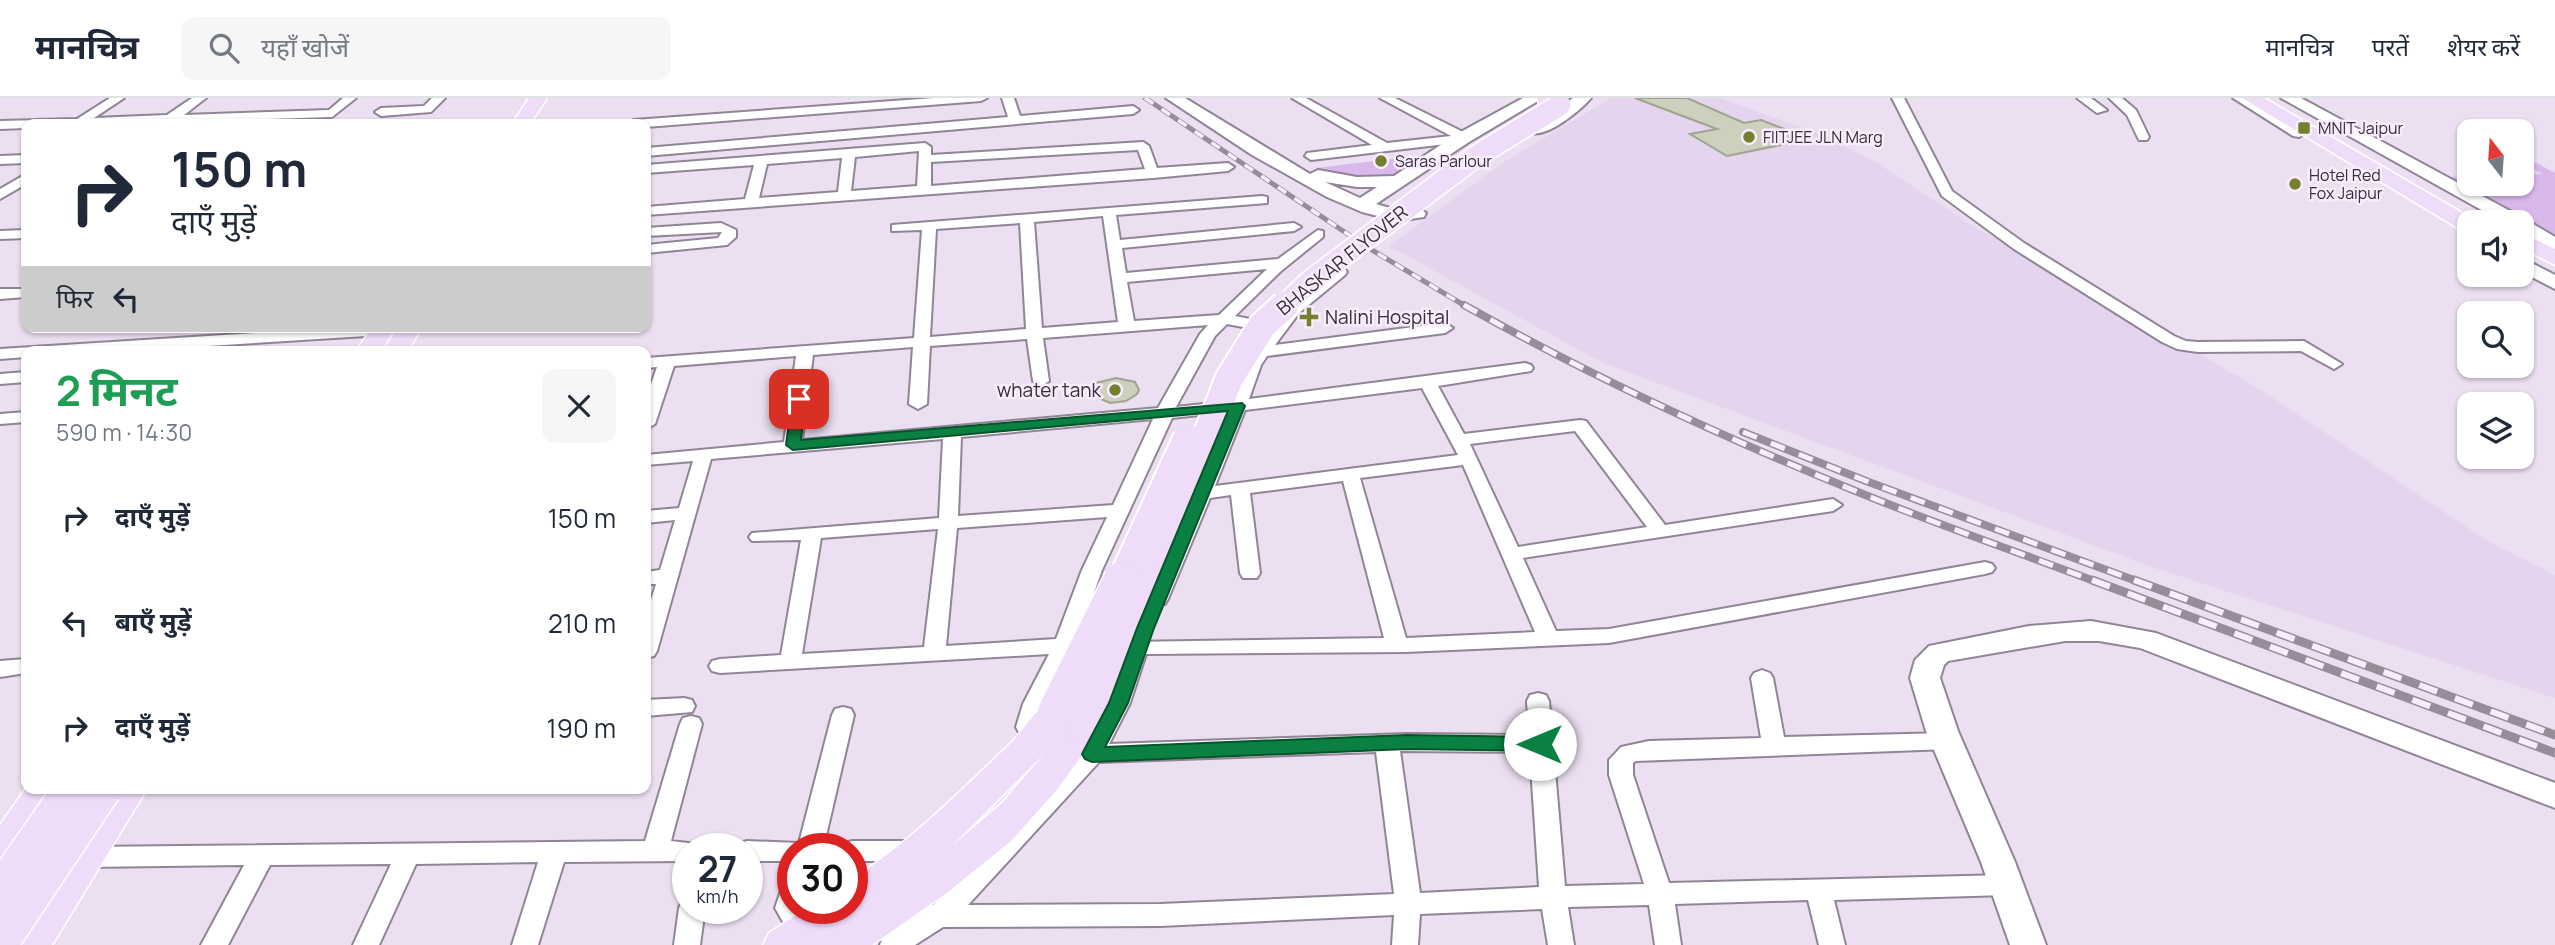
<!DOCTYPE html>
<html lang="hi">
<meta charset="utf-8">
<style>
:root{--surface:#fff;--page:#f6f6f7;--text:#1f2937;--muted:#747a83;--line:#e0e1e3}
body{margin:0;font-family:Manrope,"Noto Sans Devanagari",sans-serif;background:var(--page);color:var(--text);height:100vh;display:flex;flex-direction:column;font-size:26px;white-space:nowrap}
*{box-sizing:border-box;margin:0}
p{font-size:23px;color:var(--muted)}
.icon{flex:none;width:38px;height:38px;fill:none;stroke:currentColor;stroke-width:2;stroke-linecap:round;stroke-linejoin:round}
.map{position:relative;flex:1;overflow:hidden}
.details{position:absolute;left:21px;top:248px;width:630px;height:448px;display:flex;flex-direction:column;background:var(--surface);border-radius:14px;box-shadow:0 2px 5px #0004}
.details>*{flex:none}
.banner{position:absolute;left:21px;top:21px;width:630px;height:214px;border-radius:14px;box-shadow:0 2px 5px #0004;background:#fff;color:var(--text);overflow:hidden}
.needle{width:46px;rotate:343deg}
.controls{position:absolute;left:2457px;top:21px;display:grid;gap:14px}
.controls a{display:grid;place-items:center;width:77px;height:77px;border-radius:14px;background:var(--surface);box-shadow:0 2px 5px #0004;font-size:35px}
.speed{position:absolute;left:672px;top:735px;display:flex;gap:14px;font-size:35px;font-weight:700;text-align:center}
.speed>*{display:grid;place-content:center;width:91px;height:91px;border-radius:50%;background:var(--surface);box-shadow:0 2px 5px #0004;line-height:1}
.speed small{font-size:18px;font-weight:400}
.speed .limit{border:10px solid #d22;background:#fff;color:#111}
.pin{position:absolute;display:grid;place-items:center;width:60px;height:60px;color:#fff;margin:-30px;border-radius:14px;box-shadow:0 4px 10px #0006}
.me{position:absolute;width:77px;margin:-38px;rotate:270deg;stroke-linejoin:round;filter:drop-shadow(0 0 5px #0008)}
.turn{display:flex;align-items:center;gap:24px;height:147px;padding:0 35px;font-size:32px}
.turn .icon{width:91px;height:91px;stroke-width:2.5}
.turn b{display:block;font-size:49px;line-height:60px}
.then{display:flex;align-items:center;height:66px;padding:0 35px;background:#0003;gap:14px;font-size:26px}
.round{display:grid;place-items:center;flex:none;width:74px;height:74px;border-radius:14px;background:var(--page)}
.overview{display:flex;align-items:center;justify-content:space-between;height:119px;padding:0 35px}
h1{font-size:42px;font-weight:700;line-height:52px;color:#1e9e55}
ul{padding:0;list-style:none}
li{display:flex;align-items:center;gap:21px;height:105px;padding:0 35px}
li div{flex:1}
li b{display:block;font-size:26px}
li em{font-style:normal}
header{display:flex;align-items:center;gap:42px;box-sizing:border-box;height:98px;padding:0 35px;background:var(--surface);border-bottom:2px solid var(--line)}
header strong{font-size:33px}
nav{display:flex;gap:38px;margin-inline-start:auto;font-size:24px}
.search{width:490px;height:63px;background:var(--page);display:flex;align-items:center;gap:18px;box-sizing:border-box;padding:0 24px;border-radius:14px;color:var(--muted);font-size:26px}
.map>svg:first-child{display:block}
</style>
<header>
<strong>मानचित्र</strong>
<div class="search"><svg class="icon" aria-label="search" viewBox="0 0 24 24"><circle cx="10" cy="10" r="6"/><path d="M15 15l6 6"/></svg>यहाँ खोजें</div>
<nav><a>मानचित्र</a><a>परतें</a><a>शेयर करें</a></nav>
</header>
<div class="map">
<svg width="2555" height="847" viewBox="0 0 2555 847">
<rect width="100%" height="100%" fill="#ebdff1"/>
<path fill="#e4d4ed" d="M1611,0H1720L1827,39L1877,65L1970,126L2099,196L2267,296L2489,444L2555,477V600L2155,470L1603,265L1389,148L1504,64Z"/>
<path fill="#dab8ec" d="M1426,57C1417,63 1408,71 1398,75C1372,85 1339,81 1315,70Z
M2522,65H2537L2555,75V139L2448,79L2469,78V86H2522V77L2542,76Z"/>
<path fill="#ccd0bd" stroke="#9fa391" stroke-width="2" d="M1635,0H1687L1744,25L1761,22L1810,41L1727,58L1690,36L1717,31Z
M1116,280L1135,284L1139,292L1137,296L1126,303L1110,305L1092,297V289L1096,285Z"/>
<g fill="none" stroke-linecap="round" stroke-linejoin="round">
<g stroke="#908596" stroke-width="4">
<path id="street" d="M110,0H124L94,20L167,17L192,0H206L184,17L329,12L343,0H356L332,19L120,26H26V30L0,31V23L77,21Z
M432,0H445L431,14L381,18L375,14L381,10L424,8Z
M934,0H987L981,3L646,29V26H628L634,22Z
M1002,0H1014L1020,18L1133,8L1139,12L1133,16L646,58V50L1008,19Z
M1292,0H1306L1387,45L1451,38L1380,0H1395L1467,36L1469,40L1463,44L1311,62L1305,58L1307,55L1372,47Z
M1892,0H1904L1952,93L2024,145L2174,238L2186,243L2198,244L2304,243L2342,266L2334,271L2301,253L2198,254L2177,251L2162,244L2014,151L1942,98Z
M2077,0H2091L2107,12L2097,15Z
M2109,0H2122L2136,12L2149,39L2147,42H2139L2127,17Z
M1143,44L1149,48L1157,70L1228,65L1234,69L1228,73L1153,80L646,117V109L745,101L754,67L646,75V67L925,45L931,49V57ZM1138,52L1145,71L931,88V64ZM919,53L917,88L851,93L855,59ZM842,60L838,94L759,100L767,66Z
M26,57V65L0,66V58Z
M26,76V86L0,101V91Z
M1262,98L1267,99V105L1116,117L1120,142L1294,125L1301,129L1294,133L1122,150L1126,175L1278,161L1318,132L1323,133V139L1281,173L1235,218L1275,226L1289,209L1335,171H1345L1347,174L1345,177L1299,215L1275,247L1445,225L1453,230L1445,235L1267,258L1261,267L1249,301L1525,265L1531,267L1533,270L1531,273L1438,288L1464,336L1580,322L1586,323L1665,427L1833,401L1842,407L1833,413L1523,460L1556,533L1609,531L1985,464L1992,466L1995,470L1992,474L1985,476L1609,545L1406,554L1146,556L1130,605L1109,646L1407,636L1529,637L1527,603L1530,597L1538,595L1546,597L1549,603L1565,788L1644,786L1609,677V662L1621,649L1649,643L1761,640L1751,580L1754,575L1762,572L1770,575L1773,580L1784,639L1947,635L1955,637L1959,643L1955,649L1947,651L1636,663L1633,665V677L1669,785L2007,777L2016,780L2020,787L2016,794L2007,797L1834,802L1845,847H1819L1808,802L1675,806L1681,847H1655L1649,807L1568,809L1574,847H1548L1542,811L1420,816L1418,847H1392L1394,817L1160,828L943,829L915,847H880L883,839L900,829L879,826L875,818L879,810L888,807H933L968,776L1074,660L1072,656L1076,650L1085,647L1108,605L1130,544L1384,540L1343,383L1250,395L1260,475L1257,480H1243L1240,475L1231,397L1210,400L1168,501L1165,506H1151L1148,501L1227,314L1172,320L1102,472L1075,548L1045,606L1038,629L1047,643L1043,649L1035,651L1027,649L1016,629L1023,606L1049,556L720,575L712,573L709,568L712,563L720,561L781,557L801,442L752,443L749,439L752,435L939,420L943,341L711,361L657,553L654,558L646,560V518L656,486H646V474L660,472L675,422L646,425V413L679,410L693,363L646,367V357L784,344L796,258L674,268L655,326L646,331V301L657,269L646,270V260L914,240L922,132L892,133V127ZM1103,118L1118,224L1042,230L1034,124ZM1020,125L1026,231L930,239L936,131ZM1267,171L1219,217L1134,223L1127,184ZM1227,226L1269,234L1245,266L1231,303L1176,309L1215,238ZM1208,227L1200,236L1158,310L802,342L813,257L913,249L909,306L918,311L927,306L930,248L1027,241L1033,283L1041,288L1049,283L1043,240ZM1422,290L1458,357L1215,388L1245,312ZM1153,321L1113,407L958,418L961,339ZM1575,333L1647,429L1518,449L1470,346ZM1463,367L1535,534L1406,540L1360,380ZM1107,419L1082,472L1056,541L946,548L957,430ZM938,431L924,549L802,556L821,440ZM1400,653L1530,654L1539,789L1420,795ZM1376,654L1394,796L1160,806L968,807L1099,664Z
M721,125L736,132V139L727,147L646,155V147L718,140L722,134L646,138V130Z
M26,132V140L0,141V133Z
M0,191H26V199L0,201Z
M350,229H388L390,232L382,237L112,254H26V259L0,261V251Z
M26,274V284L0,286V276Z
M26,314V324L0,326V316Z
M26,561V575L0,579V563Z
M684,600L692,602L695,608L692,614L646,618V602Z
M843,609L851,611L854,617L823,751H793V763H747V751H736L738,746L747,743L799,745L832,617L835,611Z
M691,618L699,620L702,626L671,743L697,746L699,751H688V763L564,764L538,847H512L538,764L416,766L379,847H353L391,766L270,767L228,847H201L244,767L86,769L77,766L73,759L77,752L86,749L645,743L680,626L683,620Z
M852,743H918L927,746L931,753L927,760L918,763H852V751H841L843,746Z
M793,781V810H802L816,835L812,843L803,846L794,843L775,810L784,784Z
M688,801V810H705L700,847H674L679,810L683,802Z"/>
</g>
<g stroke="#908596" stroke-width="4">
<path id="secondary" d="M1166,0H1185L1310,76L1318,72L1357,79L1394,78L1457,36L1523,0H1543L1469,44L1376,106L1397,112L1417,109L1426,115L1424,119L1397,123L1362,114L1327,99L1252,57ZM1325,84L1357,89H1377L1360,100Z
M1573,0H1591C1581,12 1548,39 1532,35L1530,31L1532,27Z
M2233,0H2252L2307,34L2299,39L2293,38Z
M2281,0H2301L2523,120L2555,139V153L2522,136V124H2503Z
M2522,160L2555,177V191L2522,174Z
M2091,523L2156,535L2555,685V710L2140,550L2099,543H2065L1948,563L1944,567L1940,580L1958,633L2015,764L2046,847H2010L1981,764L1926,633L1910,580L1915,562L1929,548L2029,528Z"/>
</g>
<g stroke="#fff" stroke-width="3">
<path id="primary" d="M529,0H547L530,26H512Z
M1537,0H1558L1545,7L1539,6Z
M2242,0H2264L2478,124H2469V133L2461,132Z
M2522,135L2555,151V167L2522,150Z
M372,229H396L381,254H356Z
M398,229H422L407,254H382Z
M1056,602L1068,605L1074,614L1053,645C1067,626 1072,610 1099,618L1104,627L1056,693L1010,744L944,797L872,847H763L769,835L807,810H852V781C912,743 960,693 1011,645C1026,630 1036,607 1056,602ZM1045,655L1002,705L952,748Z
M26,690L64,691L14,768L0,772V727Z
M109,691H147L52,847H9Z"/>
</g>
<use href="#street" fill="#fff" fill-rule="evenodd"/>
<use href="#secondary" fill="#fff" fill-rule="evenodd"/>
<use href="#primary" fill="#efdcf9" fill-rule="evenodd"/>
<g stroke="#958d99" stroke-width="5">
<path id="rail-far2" d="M1145,0L1367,149L1467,209"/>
</g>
<g stroke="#958d99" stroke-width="8">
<path id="rail-far1" d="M1464,207C1589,277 1720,338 1853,392C1933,425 2015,453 2097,484
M1743,334L1866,383L2139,484"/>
</g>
<g stroke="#958d99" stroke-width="9">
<path id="rail" d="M2092,482L2555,655
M2134,482L2555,637"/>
</g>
<use href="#rail-far2" stroke="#f8ecfe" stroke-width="3.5" stroke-dasharray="10" stroke-linecap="butt"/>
<use href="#rail-far1" stroke="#f8ecfe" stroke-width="5" stroke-dasharray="15" stroke-linecap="butt"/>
<use href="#rail" stroke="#f8ecfe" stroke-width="6" stroke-dasharray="19" stroke-linecap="butt"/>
<g stroke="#fff" stroke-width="24" stroke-linecap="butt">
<path id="primary-bridge-far2" d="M1283,209L1310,183L1475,59L1560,7"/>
</g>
<g stroke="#fff" stroke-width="31" stroke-linecap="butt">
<path id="primary-bridge-far1" d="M1121,484L1187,340
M1149,484L1229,281L1262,228L1285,207"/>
</g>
<g stroke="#fff" stroke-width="39" stroke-linecap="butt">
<path id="primary-bridge" d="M1056,614L1122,482
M1086,627L1150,482
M0,794L72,691
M0,845L103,691"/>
</g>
<use href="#primary-bridge-far2" stroke="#efdcf9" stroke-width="21"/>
<use href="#primary-bridge-far1" stroke="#efdcf9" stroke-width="27"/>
<use href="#primary-bridge" stroke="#efdcf9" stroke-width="36"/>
</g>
<path fill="#0b8043" stroke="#07532c" stroke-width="2" d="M799,296L806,301L801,342L1242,305L1245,308L1154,530L1128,605L1105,649L1407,637L1540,639L1547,641L1550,646L1547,651L1540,653L1407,651L1092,664L1085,661L1082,656L1109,605L1137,530L1228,313L793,352L786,347L792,301Z"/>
<g fill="#75802d" stroke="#f8ecfe" stroke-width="2.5">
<rect x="2297" y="23" width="14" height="14" rx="3.5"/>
<circle cx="1749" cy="39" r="7"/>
<circle cx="1381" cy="63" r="7"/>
<circle cx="2295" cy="86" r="7"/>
<path d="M1305.5 208.5h7v7h7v7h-7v7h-7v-7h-7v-7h7z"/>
<circle cx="1115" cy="292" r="7"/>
</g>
<g text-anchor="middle" stroke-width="5" stroke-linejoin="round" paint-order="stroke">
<g font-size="16" fill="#342f36" stroke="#f8ecfe" text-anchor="start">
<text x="2318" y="36">MNIT Jaipur</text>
<text x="1763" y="45">FIITJEE JLN Marg</text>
<text x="1395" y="69">Saras Parlour</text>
<text x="2309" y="83">Hotel Red<tspan x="2309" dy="18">Fox Jaipur</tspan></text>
</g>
<g font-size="19" fill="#342f36" stroke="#f8ecfe">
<text transform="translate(1342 162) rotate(-39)" y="7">BHASKAR FLYOVER</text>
</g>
<g font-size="19" fill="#342f36" stroke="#f8ecfe" text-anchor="start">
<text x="1325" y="226">Nalini Hospital</text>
<text x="1101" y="299" text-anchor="end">whater tank</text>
</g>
</g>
</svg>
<div class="controls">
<a><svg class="needle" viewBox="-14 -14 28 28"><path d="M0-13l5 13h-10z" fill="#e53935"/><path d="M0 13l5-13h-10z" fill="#747a83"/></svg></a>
<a><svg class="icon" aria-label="sound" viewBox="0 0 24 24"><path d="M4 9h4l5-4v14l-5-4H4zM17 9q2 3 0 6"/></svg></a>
<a><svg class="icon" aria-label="search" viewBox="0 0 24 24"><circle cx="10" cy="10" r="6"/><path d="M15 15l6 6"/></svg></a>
<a><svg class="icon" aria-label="layers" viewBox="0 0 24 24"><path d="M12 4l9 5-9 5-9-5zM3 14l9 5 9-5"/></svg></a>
</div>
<div class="speed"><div>27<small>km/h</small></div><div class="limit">30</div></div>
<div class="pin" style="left:799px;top:301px;background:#d93025"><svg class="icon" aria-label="arrive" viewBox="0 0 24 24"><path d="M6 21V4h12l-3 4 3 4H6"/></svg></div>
<svg class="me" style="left:1540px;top:646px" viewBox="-20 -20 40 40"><circle r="19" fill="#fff"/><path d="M0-13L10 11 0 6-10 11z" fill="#0b8043"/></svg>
<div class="banner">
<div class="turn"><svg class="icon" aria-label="right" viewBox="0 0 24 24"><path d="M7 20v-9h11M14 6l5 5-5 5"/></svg><div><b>150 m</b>दाएँ मुड़ें</div></div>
<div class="then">फिर<svg class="icon" aria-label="left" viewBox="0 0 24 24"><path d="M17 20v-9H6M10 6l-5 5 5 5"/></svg></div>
</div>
<section class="details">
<div class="overview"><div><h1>2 मिनट</h1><p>590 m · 14:30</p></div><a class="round"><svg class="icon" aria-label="close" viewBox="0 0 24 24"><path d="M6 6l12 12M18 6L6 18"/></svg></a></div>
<ul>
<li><svg class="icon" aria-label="right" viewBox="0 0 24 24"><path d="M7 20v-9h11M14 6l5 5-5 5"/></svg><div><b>दाएँ मुड़ें</b></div><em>150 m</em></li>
<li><svg class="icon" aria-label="left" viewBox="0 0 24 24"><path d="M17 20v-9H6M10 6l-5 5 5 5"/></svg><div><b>बाएँ मुड़ें</b></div><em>210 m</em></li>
<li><svg class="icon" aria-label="right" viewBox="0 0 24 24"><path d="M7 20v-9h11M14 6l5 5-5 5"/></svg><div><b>दाएँ मुड़ें</b></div><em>190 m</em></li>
</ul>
</section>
</div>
